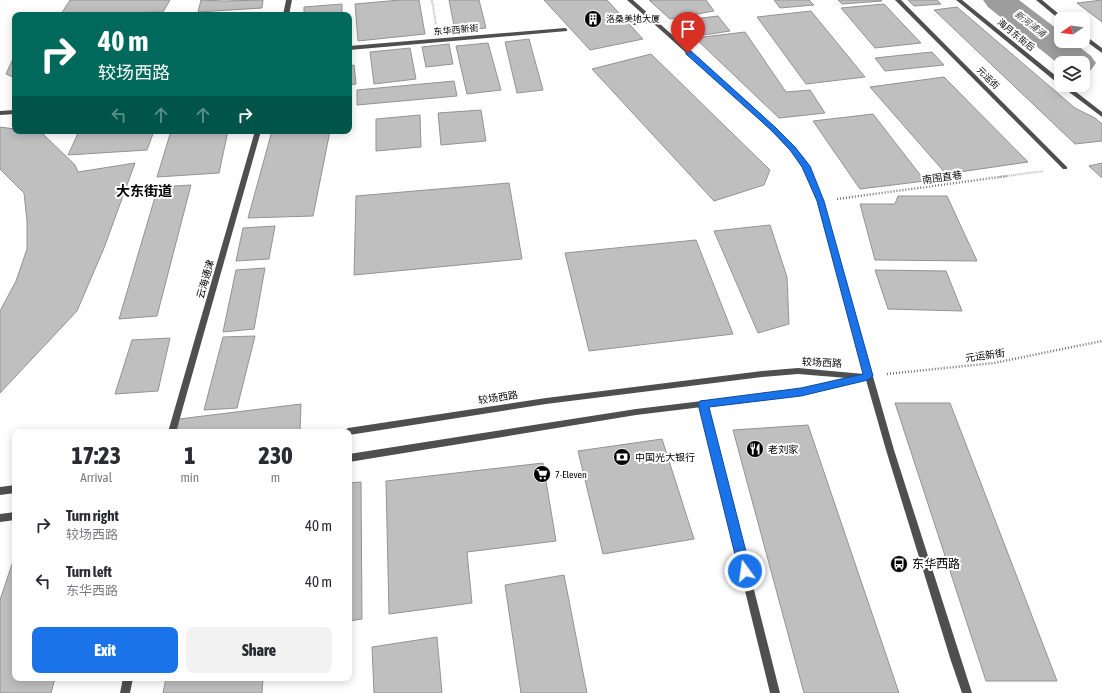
<!DOCTYPE html>
<meta charset="utf-8">
<style>
:root{--surface:#fff;--page:#f2f2f3;--text:#2b2b33;--muted:#7c7c81;--accent:#1a73e8}
body{margin:0;font-family:"Asap Condensed","Noto Sans SC",sans-serif;background:var(--page);color:var(--text);height:100vh;display:flex;flex-direction:column;font-size:15px;white-space:nowrap}
*{box-sizing:border-box;margin:0}
p{font-size:13px;color:var(--muted)}
.icon{flex:none;width:22px;height:22px;fill:none;stroke:currentColor;stroke-width:2;stroke-linecap:round;stroke-linejoin:round}
.map{position:relative;flex:1;overflow:hidden}
.side{position:absolute;left:12px;top:429px;width:340px;height:252px;display:flex;flex-direction:column;background:var(--surface);border-radius:8px;box-shadow:0 2px 10px #0003}
.side>*{flex:none}
.guide{position:absolute;left:12px;top:12px;width:340px;height:122px;border-radius:8px;box-shadow:0 2px 10px #0003;background:#00695c;color:#fff;overflow:hidden}
.needle{width:26px;rotate:257deg}
.tools{position:absolute;left:1054px;top:12px;display:grid;gap:8px}
.tools a{display:grid;place-items:center;width:36px;height:36px;border-radius:8px;background:var(--surface);box-shadow:0 2px 10px #0003;font-size:20px}
.pin{position:absolute;display:grid;place-items:center;width:34px;height:34px;color:#fff;margin:-41px -17px;border-radius:50% 50% 50% 0;rotate:-45deg;box-shadow:0 0 4px #0007}
.pin .icon{rotate:45deg}
.me{position:absolute;width:44px;margin:-22px;rotate:346deg;stroke-linejoin:round;filter:drop-shadow(0 0 3px #0008)}
.turn{display:flex;align-items:center;gap:14px;height:84px;padding:0 20px;font-size:18px}
.turn .icon{width:52px;height:52px;stroke-width:2.5}
.turn b{display:block;font-size:28px;line-height:34px}
.lanes{display:flex;align-items:center;height:38px;padding:0 20px;background:#0003;justify-content:center;gap:20px;direction:ltr}
.lanes .off{opacity:.35}
.eta{display:flex;justify-content:space-evenly;align-items:center;height:68px;text-align:center}
.eta b{font-size:24px;font-weight:800;line-height:28px}
.primary-button{display:flex;gap:8px;margin-top:auto;padding:8px 20px}
.primary-button a{flex:1;height:46px;border-radius:8px;background:var(--accent);color:#fff;font-size:16px;font-weight:800;line-height:46px;text-align:center}
.primary-button a+a{background:var(--page);color:var(--text)}
ul{padding:0;list-style:none}
li{display:flex;align-items:center;gap:12px;height:56px;padding:0 20px}
li div{flex:1}
li b{display:block;font-size:15px}
li em{font-style:normal}
.map>svg:first-child{display:block}
</style>
<div class="map">
<svg width="1102" height="693" viewBox="0 0 1102 693">
<rect width="100%" height="100%" fill="#fff"/>
<g fill="none" stroke-linecap="round" stroke-linejoin="round">
<path fill="#9d9d9d" fill-rule="evenodd" d="M983,0H1019L1061,32V41H1072L1091,56L1096,63L1091,70L1083,72V63H1061V66L988,7Z"/>
</g>
<path fill="#bfbfbf" stroke="#939393" d="M70,0H170L163,12L61,14Z
M201,0L224,1L263,0L262,8L198,12Z
M400,0H419L425,34L358,41L355,4Z
M449,0H479L486,28L455,31Z
M544,0H607L643,39L590,50Z
M649,0H706L714,11L670,19Z
M774,0H809L814,5L780,8Z
M838,0H881L882,1L842,4Z
M908,0H937L941,4L914,6Z
M1102,0V22L1077,3Z
M342,4V15H304V7Z
M884,4L921,43L875,48L841,8Z
M957,7L1075,108L1095,118L1102,124V141L1075,144L934,10Z
M811,11L865,77L806,84L757,17Z
M718,16L730,31L704,35L693,19Z
M745,32L786,92L810,90L825,113L779,118L695,38Z
M529,39L543,90L517,93L505,42Z
M488,43L501,90L467,94L456,46Z
M449,44L453,64L426,67L422,47Z
M410,48L416,79L374,84L370,52Z
M932,52L944,65L885,71L875,58Z
M15,54V78L6,74Z
M651,54L770,170L764,185L714,201L592,69Z
M354,65L356,84L349,85V66Z
M944,77L1028,162L946,174L870,87Z
M454,81L457,96L357,105V90Z
M481,110L486,141L441,145L438,113Z
M873,114L925,181L860,189L813,121Z
M420,115L421,147L376,151V119Z
M0,127L15,129V131L43,134L75,165L78,172L135,163L104,248L77,311L0,393V311L16,281L27,249V221L24,193L0,169Z
M79,131H154L147,150L68,155Z
M171,131H228L219,173L157,177Z
M272,131H330L313,216L248,218Z
M1102,163V178L1089,166Z
M509,183L522,259L354,275L356,196Z
M191,185L157,316L119,319L158,187Z
M898,196H947L977,261L875,260L860,204H895Z
M770,225L787,277L789,324L758,333L714,231Z
M275,226L269,259L236,261L243,228Z
M696,240L733,334L589,351L565,253Z
M265,268L254,329L223,332L236,270Z
M875,270L946,271L962,311L888,309Z
M255,336L237,408L204,410L223,337Z
M170,338L158,391L115,394L132,340Z
M895,403H950L1057,681H986Z
M301,404L300,431L177,432L179,419Z
M808,425L899,693H804L733,430Z
M662,439L694,539L603,554L578,451Z
M543,463L556,541L467,552L472,603L389,614L386,481Z
M361,482L362,619L349,621V483Z
M14,558L15,678H55L51,693H0V600Z
M564,575L587,693H521L505,585Z
M437,637L442,693H374L372,647Z
M166,678H263L262,693H163Z"/>
<g fill="none" stroke-linecap="round" stroke-linejoin="round">
<path stroke="#717171" stroke-width="2" stroke-dasharray="0.5 1.5" stroke-linecap="butt" d="M432,0L436,25
M999,177L1044,171"/>
<path stroke="#717171" stroke-width="2.5" stroke-dasharray="1 2" stroke-linecap="butt" d="M837,199L1007,176
M887,374L994,363L1102,341"/>
<path fill="#4f4f4f" fill-rule="evenodd" d="M286,0H292L289,15H283Z
M895,0H901L1067,167V169H1063Z
M653,19L656,21L655,22L634,25L631,23L634,21Z
M565,28L567,29V31L349,50V46Z
M255,131H261L176,432H168Z
M703,400L706,401L707,403L780,693H770L699,403L700,401Z
M123,678H133L130,693H120Z"/>
<path fill="#4f4f4f" fill-rule="evenodd" d="M956,0H962L1061,80V85H1067L1102,112V117L1061,86Z
M1036,0H1042L1065,19L1060,20Z
M1083,34L1102,48V53L1083,39Z
M15,110V114L0,115V111Z"/>
<path fill="#4f4f4f" fill-rule="evenodd" d="M627,0H633L750,104L795,148L809,167L823,201L894,450L972,693H962L951,661L886,450L866,380L801,395L636,415L349,462V454L636,409L801,389L847,378L798,374L762,377L546,404L349,435V432H344L345,430L348,428L546,398L762,371L798,368L864,374L817,201L803,167L791,150L746,106Z
M15,485V493L0,495V487Z
M15,512V520L0,522V514Z"/>
</g>
<path fill="#1a73e8" stroke="#114b97" d="M686,51H691L775,127L795,147L810,166L824,201L873,376L868,380L801,396L709,407L751,571L749,575L745,576L741,575L739,571L698,404L700,401L801,388L863,374L817,201L802,167L790,150L771,130L686,54Z"/>
<defs>
<g id="building-disc" transform="scale(0.9)"><circle r="9.5" fill="#000" stroke="#fff"/><path d="M-4-6H4V6H1V3H-1V6H-4ZM-2.5-4.3h1.7v1.8h-1.7ZM.8-4.3h1.7v1.8H.8ZM-2.5-1h1.7V.8h-1.7ZM.8-1h1.7V.8H.8Z" fill="#fff"/></g>
<g id="restaurant-disc" transform="scale(0.9)"><circle r="9.5" fill="#000" stroke="#fff"/><path d="M-5-6h1v4h1v-4h1v4h1v-4h1v5L-1.5 .5V6h-2V.5L-5-1ZM5-6V6H3V1.5H1.5Q1.5-4 5-6Z" fill="#fff"/></g>
<g id="bank-disc" transform="scale(0.9)"><circle r="9.5" fill="#000" stroke="#fff"/><path d="M-6-4H6V4H-6ZM0-2.3a2.3 2.3 0 1 0 0 4.6a2.3 2.3 0 1 0 0-4.6Z" fill="#fff"/></g>
<g id="supermarket-disc" transform="scale(0.9)"><circle r="9.5" fill="#000" stroke="#fff"/><path d="M-6-5.5h2.5l.6 2H6L4.5 2H-2.5L-4.4-4H-6ZM-1.5 3.2a1.3 1.3 0 1 0 .1 0ZM3 3.2a1.3 1.3 0 1 0 .1 0Z" fill="#fff"/></g>
<g id="bus-disc" transform="scale(0.9)"><circle r="9.5" fill="#000" stroke="#fff"/><path d="M-5-6H5V4H4V6H2V4H-2V6H-4V4H-5ZM-3.5-4V0h7V-4ZM-3.5 1.2v1.5H-2V1.2ZM2 1.2v1.5H3.5V1.2Z" fill="#fff"/></g>
</defs>
<g fill-rule="evenodd">
<use href="#building-disc" x="593" y="19"/>
<use href="#restaurant-disc" x="755" y="449"/>
<use href="#bank-disc" x="622" y="457"/>
<use href="#supermarket-disc" x="542" y="474"/>
<use href="#bus-disc" x="899" y="564"/>
</g>
<g text-anchor="middle" stroke-width="4" stroke-linejoin="round" paint-order="stroke">
<g font-size="9" fill="#000" stroke="#fff" text-anchor="start">
<text x="606" y="22">洛桑美地大厦</text>
</g>
<g font-size="9" font-style="italic" fill="#3e3e3e" stroke="#fff">
<text transform="translate(1030 24) rotate(38)" y="3">新河浦涌</text>
</g>
<g font-size="9" fill="#000" stroke="#fff">
<text transform="translate(456 30) rotate(-5)" y="3">东华西新街</text>
<text transform="translate(1016 35) rotate(39)" y="3">海月东街后</text>
<text transform="translate(988 78) rotate(45)" y="3">元运街</text>
</g>
<g font-size="10" fill="#000" stroke="#fff">
<text transform="translate(942 177) rotate(-8)" y="4">南围直巷</text>
<text transform="translate(205 279) rotate(-74)" y="4">云海通津</text>
<text transform="translate(985 355) rotate(-8)" y="4">元运新街</text>
<text transform="translate(822 362) rotate(3)" y="4">较场西路</text>
<text transform="translate(498 397) rotate(-9)" y="4">较场西路</text>
</g>
<g font-size="10" fill="#000" stroke="#fff" text-anchor="start">
<text x="768" y="453">老刘家</text>
<text x="635" y="461">中国光大银行</text>
<text x="555" y="478">7-Eleven</text>
</g>
<g font-size="12" fill="#000" stroke="#fff" text-anchor="start">
<text x="912" y="568">东华西路</text>
</g>
<g font-size="14" font-weight="bold" fill="#000" stroke="#fff">
<text x="144" y="196">大东街道</text>
</g>
</g>
</svg>
<div class="tools">
<a><svg class="needle" viewBox="-14 -14 28 28"><path d="M0-13l5 13h-10z" fill="#e53935"/><path d="M0 13l5-13h-10z" fill="#7c7c81"/></svg></a>
<a><svg class="icon" aria-label="layers" viewBox="0 0 24 24"><path d="M12 4l9 5-9 5-9-5zM3 14l9 5 9-5"/></svg></a>
</div>
<div class="pin" style="left:688px;top:53px;background:#d93025"><svg class="icon" aria-label="arrive" viewBox="0 0 24 24"><path d="M6 21V4h12l-3 4 3 4H6"/></svg></div>
<svg class="me" style="left:745px;top:571px" viewBox="-20 -20 40 40"><circle r="17" fill="#1a73e8" stroke="#fff" stroke-width="3"/><path d="M0-11L8 9 0 5-8 9z" fill="#fff"/></svg>
<div class="guide">
<div class="turn"><svg class="icon" aria-label="right" viewBox="0 0 24 24"><path d="M7 20v-9h11M14 6l5 5-5 5"/></svg><div><b>40 m</b>较场西路</div></div>
<div class="lanes"><svg class="icon off" aria-label="left" viewBox="0 0 24 24"><path d="M17 20v-9H6M10 6l-5 5 5 5"/></svg><svg class="icon off" aria-label="ahead" viewBox="0 0 24 24"><path d="M12 20V5M6 11l6-6 6 6"/></svg><svg class="icon off" aria-label="ahead" viewBox="0 0 24 24"><path d="M12 20V5M6 11l6-6 6 6"/></svg><svg class="icon" aria-label="right" viewBox="0 0 24 24"><path d="M7 20v-9h11M14 6l5 5-5 5"/></svg></div>
</div>
<section class="side">
<div class="eta">
<div><b>17:23</b><p>Arrival</p></div>
<div><b>1</b><p>min</p></div>
<div><b>230</b><p>m</p></div>
</div>
<ul>
<li><svg class="icon" aria-label="right" viewBox="0 0 24 24"><path d="M7 20v-9h11M14 6l5 5-5 5"/></svg><div><b>Turn right</b><p>较场西路</p></div><em>40 m</em></li>
<li><svg class="icon" aria-label="left" viewBox="0 0 24 24"><path d="M17 20v-9H6M10 6l-5 5 5 5"/></svg><div><b>Turn left</b><p>东华西路</p></div><em>40 m</em></li>
</ul>
<div class="primary-button"><a>Exit</a><a>Share</a></div>
</section>
</div>
